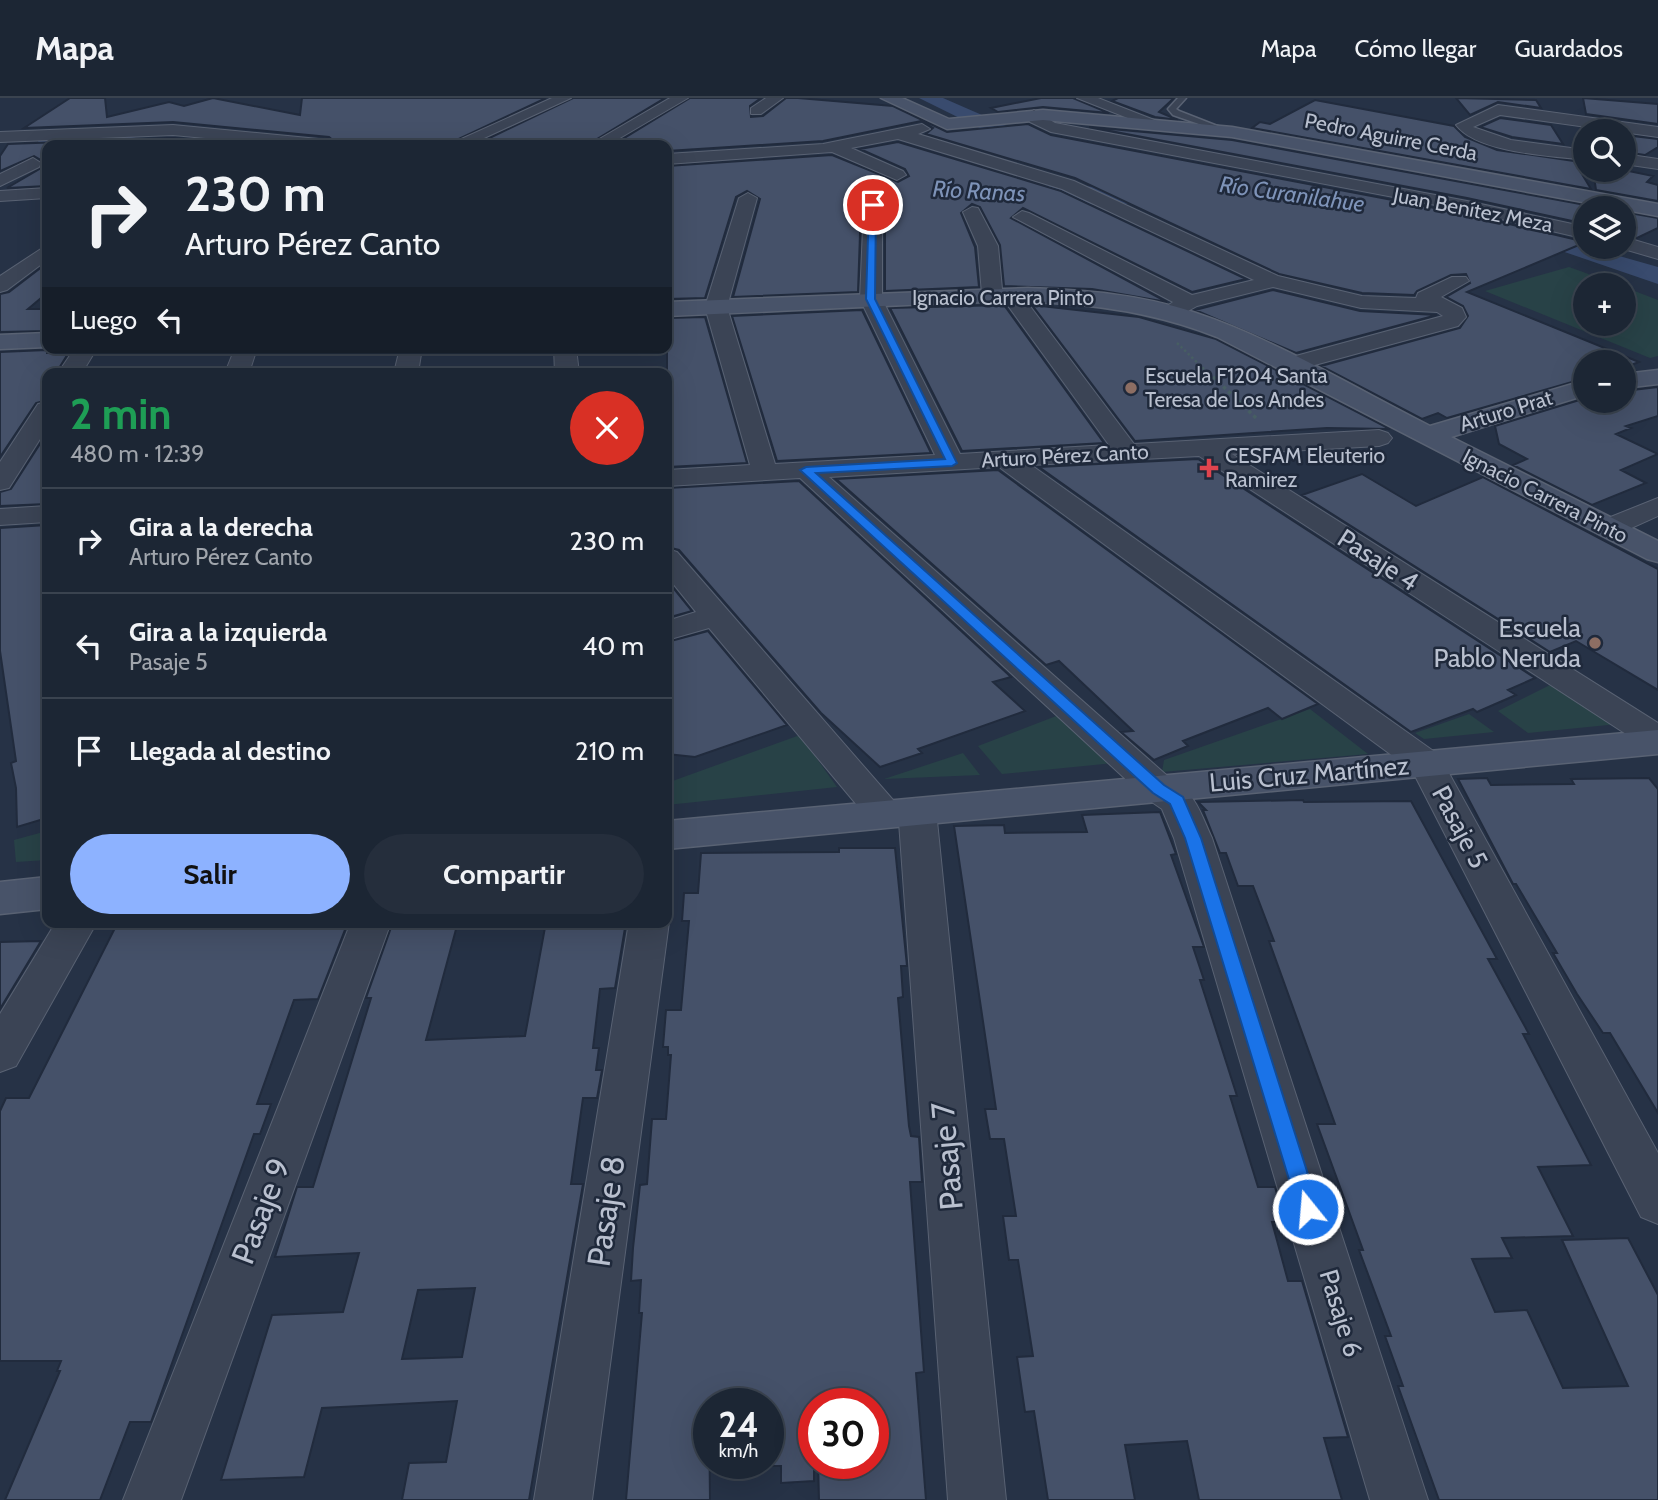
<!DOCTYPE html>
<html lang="es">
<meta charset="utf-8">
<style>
:root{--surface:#1c2634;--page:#252e3c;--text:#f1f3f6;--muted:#a0a5ac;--line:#3a434f;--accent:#8db2ff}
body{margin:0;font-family:Cabin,sans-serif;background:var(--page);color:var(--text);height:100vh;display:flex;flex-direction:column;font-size:26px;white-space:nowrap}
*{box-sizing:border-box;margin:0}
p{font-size:23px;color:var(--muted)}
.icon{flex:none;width:38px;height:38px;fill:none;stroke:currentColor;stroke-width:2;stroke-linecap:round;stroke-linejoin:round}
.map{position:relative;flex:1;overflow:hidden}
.drawer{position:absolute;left:42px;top:270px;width:630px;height:560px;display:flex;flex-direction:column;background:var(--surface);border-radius:14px;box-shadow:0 7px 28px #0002,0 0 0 2px var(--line)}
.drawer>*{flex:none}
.top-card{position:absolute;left:42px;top:42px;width:630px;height:214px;border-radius:14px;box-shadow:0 7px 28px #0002,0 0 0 2px var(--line);background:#1c2634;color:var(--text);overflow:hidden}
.tools{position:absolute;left:1573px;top:21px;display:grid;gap:14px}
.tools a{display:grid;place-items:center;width:63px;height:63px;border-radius:50%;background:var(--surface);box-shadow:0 7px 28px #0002,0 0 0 2px var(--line);font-size:35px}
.speed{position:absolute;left:693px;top:1290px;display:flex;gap:14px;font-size:35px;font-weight:700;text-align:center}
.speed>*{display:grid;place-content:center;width:91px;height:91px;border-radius:50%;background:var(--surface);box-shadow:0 7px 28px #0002,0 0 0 2px var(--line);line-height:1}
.speed small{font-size:18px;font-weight:400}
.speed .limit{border:10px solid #d22;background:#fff;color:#111}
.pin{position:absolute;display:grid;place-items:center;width:60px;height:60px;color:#fff;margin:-30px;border:4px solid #fff;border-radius:50%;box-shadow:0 2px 7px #0007}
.me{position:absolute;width:77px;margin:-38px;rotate:343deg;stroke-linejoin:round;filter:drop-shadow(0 0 5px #0008)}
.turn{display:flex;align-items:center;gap:24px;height:147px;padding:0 28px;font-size:32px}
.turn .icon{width:91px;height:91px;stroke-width:2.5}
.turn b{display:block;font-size:49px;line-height:60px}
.then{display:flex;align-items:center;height:66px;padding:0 28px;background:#0003;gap:14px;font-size:26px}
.round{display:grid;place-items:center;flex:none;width:74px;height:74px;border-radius:37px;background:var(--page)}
.headline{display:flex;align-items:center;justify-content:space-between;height:119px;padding:0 28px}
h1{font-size:42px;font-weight:800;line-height:52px;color:#1e9e55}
.cta{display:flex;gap:14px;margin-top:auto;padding:14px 28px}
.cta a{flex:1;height:80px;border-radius:42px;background:var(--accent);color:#111;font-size:28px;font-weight:800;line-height:80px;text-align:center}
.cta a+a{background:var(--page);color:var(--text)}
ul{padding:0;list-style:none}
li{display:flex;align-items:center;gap:21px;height:105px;padding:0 28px;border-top:2px solid var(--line)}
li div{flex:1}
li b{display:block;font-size:26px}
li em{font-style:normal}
header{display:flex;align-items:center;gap:42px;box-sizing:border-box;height:98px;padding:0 35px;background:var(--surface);border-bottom:2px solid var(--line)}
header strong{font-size:33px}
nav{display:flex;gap:38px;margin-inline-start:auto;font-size:24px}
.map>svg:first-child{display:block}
</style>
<header>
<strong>Mapa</strong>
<nav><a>Mapa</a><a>Cómo llegar</a><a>Guardados</a></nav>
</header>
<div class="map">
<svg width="1658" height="1402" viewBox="0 0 1658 1402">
<rect width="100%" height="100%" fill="#263246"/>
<path fill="#284247" d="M1569,169L1619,187H1586V226H1624V189L1658,202V258L1650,260L1485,193Z
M1556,584L1618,626L1528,635L1498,613Z
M1310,611L1368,656L1162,674L1164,662Z
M1064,615L1114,665L1002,676L978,648Z
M1469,616L1494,634L1424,641L1415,635Z
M800,637L837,689L667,707V685Z
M963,655L980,677L884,681Z
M47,733V762L16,764L14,742Z"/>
<path fill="#394b6e" d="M919,0H943L1028,37L1577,146L1658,169V186L1550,149L1152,100L1118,101L1098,92L1143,90L996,38Z"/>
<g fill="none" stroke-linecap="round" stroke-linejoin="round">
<path fill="#394b6e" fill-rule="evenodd" d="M50,39H131L141,41L145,47H47V55L40,53L36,47L40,41Z
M986,84L1070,89L1201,86L1212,89L1216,95L1212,101L1201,104L1070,107L975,99L971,93L975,87Z"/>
</g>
<path fill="#455169" stroke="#212b3d" stroke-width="2" fill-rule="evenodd" d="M70,0H105L107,19L169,4L184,8L213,0L300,17L302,0H546L446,47H339L329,39L173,24L24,30Z
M573,0H665L587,47H475Z
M690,0H761L750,8L751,19L763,18L786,0H798L893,8L947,34L1028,26L1051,37L1466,116L1586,144L1467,194L1639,264L1626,269L1635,272L1624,273V264H1586V280L1447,320L1438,315L1422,321L1321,268L1460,230L1468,218L1463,208L1446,199L1470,185L1466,176L1451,177L1417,193L1414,197L1362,195L1279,176L1075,80L926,36L933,30L921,23L823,43L667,53V47H613Z
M1041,0H1073L1109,15L1043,9L998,14L991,10Z
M1118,0H1174L1159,14L1178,22L1155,19L1112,3Z
M1456,0L1536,2L1541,10L1498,4L1470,17Z
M1583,0L1658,6V26L1586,16Z
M1315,2L1454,28L1465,39L1497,52L1574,63L1591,91L1252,30L1260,24L1270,26Z
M1500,20L1551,27L1563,46L1512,39L1480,29Z
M1089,29L1232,42L1602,110H1586V126L1467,100Z
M1624,37L1658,41V49L1645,57L1624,54Z
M173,40L255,47H47V88L7,90L41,70L44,64L34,58L0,73V58L8,46Z
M898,44L1061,93L1246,181L1192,194L1023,110L1011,120L1167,204L1092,191L1004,188L1000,147L980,109L972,106L961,115L975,149L979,189L885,193V107L872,100L861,107L858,194L733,199L760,101L747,93L736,99L705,200L667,201V68L832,57L898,84L909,78L905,71L860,51Z
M1593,72H1624L1653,78L1647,84L1658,87V103L1596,92Z
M1624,114L1658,120V130L1637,140L1624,137Z
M47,165V195L28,211H47V233L0,234V196L9,194Z
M1273,192L1360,213L1437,217L1296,255L1195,212Z
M1004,207L1104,345L962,353L890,210Z
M1032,207L1139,219L1216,241L1390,331L1327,330L1135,343Z
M862,212L931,355L777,363L732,218Z
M705,219L747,365L667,369V220Z
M47,252V255L69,254L56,275H47V302L36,305L0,359V254Z
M1658,289V318L1626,328L1631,330L1616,336L1658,356L1621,372L1646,385L1592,407L1513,367L1527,361L1499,346L1495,328L1586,300V303H1624V293Z
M47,335V406L0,408V394L11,391Z
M1198,361L1535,580L1508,592L1516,597L1477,614L1473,611L1411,634L1039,369Z
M998,372L1318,606L1282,621L1268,610L1183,643L1188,648L1154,662L1121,634L1133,633L1059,563L1046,567L836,381Z
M1362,376L1416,408L1483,379L1658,471V592L1576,543L1550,554L1302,397Z
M799,383L1011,579L993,584L1025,613L918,651L922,655L880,669L821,615L679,452L667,449V390Z
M47,427V720L17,729L16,690L11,665L16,663L0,553V430Z
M667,482L692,513L667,520Z
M708,533L787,627L695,659L667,656V544Z
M1487,680L1491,687L1574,686L1571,681L1649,680L1658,691V1015L1610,935H1603L1577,896L1553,855H1557L1516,786H1513L1458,681Z
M1303,702L1304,704L1411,703L1497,861H1488L1529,936H1523L1591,1067L1538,1069L1573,1138L1502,1140L1512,1160L1472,1161L1495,1214L1527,1212L1563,1290L1628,1288L1562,1142L1628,1140L1658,1197V1402H1439L1398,1288H1403L1385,1238H1391L1359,1152H1363L1317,1026H1335L1269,843H1274L1253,788H1238L1226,755H1220L1203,712H1206L1198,704Z
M1160,714L1176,756L1171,757L1204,849H1193L1204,882H1200L1237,998H1230L1258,1089H1275L1285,1124H1272L1288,1183H1302L1348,1339L1324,1340L1342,1402H1199L1187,1343L1125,1347L1135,1402H1048L1034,1313L1025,1314L1017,1259L1033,1258L1018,1162H1009L1003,1118H1016L1004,1041H990L985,1011H996L954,728L1004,727L1005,735L1087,734L1082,717Z
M839,750H895L907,868H901L903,899L898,900L909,1028L911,1038L919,1039L922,1084H910L924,1274L916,1275L926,1402H819L818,1365H873V1306H814V1383L781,1385V1368H768V1306H709L710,1402H626L642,1215H639L641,1182L631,1183L633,1150L640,1087L647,1086L652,1021H666L671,957H668V949H663L666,912H681L689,823H682L684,795H698L701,755L839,754Z
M118,824H348L318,901L294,902L257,1006H271L260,1036H254L151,1324H130L100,1402H5L60,1273H57L61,1263H0V1013L6,1000H29Z
M393,824H458L426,942L525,938L546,824H626L615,890L600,891L593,950H599L596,972H602L597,1000H583L571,1086H583L529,1402H402L409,1365L446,1364L457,1303L322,1310L304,1379L221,1382L272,1217L343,1214L359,1155L275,1159L297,1089H313L371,900H366ZM475,1190L462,1259L402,1261L418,1192Z
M41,843L0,911V844Z"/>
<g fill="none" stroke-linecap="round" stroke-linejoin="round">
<g stroke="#596273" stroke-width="3">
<path id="lane" d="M1178,0H1186L1176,11L1179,13L1225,31V35L1173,17L1168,11Z"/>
</g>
<g stroke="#596273" stroke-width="2">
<path id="street" d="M552,0H571L469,47H448Z
M670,0H688L608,47H589Z
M766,0H783L761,16H751V10Z
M1077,0H1098L1167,27L1159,32L1153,30Z
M1498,7L1658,29V39L1500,17L1473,29L1511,42L1586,52V62C1552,58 1477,55 1456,27Z
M1034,12L1055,25L1467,103L1586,129V141L1467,113L1051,34L1030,24L1026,17Z
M922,26L930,31L918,36L1074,83L1278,178L1362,198L1416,200L1418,195L1452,179H1466L1469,183L1441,199L1462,210L1466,219L1458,228L1289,274L1281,272L1277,267L1281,262L1443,218L1437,214L1361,210L1273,189L1197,208L1179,218H1163L1160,213L1173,204L1013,119L1022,113L1029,115L1192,197L1254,182L1062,91L898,41L851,50L903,73L906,77L897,82L832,54L667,66V56L823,46Z
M173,27L329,42L337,47H281L173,37L0,44V34Z
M1624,56L1658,61V71L1624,66Z
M33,60L41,65L39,69L0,88V76Z
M47,90V100L0,103V93Z
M748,95L757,100L727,209L775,366L935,357L860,201L864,107L873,102L882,107V201L960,356L1109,347L1001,198L992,202L982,196L978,148L963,114L972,109L978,110L998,148L1002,191H1017L1134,346L1379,332L1388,335L1392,340L1388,345L1379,348L1232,356L1658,625V652L1646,649L1199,358L1031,367L1439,657L1658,1055V1126L1641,1119L1412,672L999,369L829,379L1172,682C1197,698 1200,714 1212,740L1428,1402H1370L1174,740L1162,711L1146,700L800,380L667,388V372L750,367L705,209L739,100Z
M1624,139L1658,149V161L1617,149H1624Z
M47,147V162L7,192L0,194V178Z
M75,250H97L82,275H58Z
M235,250H257L249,275H225Z
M400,250H422L418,275H394Z
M554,250H576L579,275H555Z
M47,304V330L9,390L0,392V364L38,306Z
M1658,400V418L1618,436L1608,438L1598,436L1594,430L1598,424Z
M47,408V424L0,427V411Z
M667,451L677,454L900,710L904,704L917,700L930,704L936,713L1006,1402H948L899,724L885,729L872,725L709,530L667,542V523L696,514L667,478Z
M667,819L669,824L592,1402H534L629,824H667Z
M56,824H97L16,968L0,974V916Z
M351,824H391L181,1402H123Z"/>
</g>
<g stroke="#596273" stroke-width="3">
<path id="secondary" d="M881,0H902L949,21L1043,12L1232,29L1658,106V118L1232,39L1043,22L947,31Z
M1028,190C1084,192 1141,196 1196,215C1272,240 1357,291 1430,328L1586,282V297L1451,339L1658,443V464L1647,461L1217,239C1113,198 1016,202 907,207C827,210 747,215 667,218V204Z
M47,235V249L0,251V237Z
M1658,272V286L1624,290V276Z
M1658,632V656L667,751V723Z
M47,779V811L0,816V784Z"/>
</g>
<path stroke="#475e63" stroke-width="2.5" stroke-dasharray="2.5 2.5" stroke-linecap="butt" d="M1177,245L1209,276"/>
<path stroke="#475e63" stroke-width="3.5" stroke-dasharray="3.5 3.5" stroke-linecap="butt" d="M1208,274L1257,321"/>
<use href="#lane" fill="#3b4455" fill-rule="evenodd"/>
<use href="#street" fill="#3b4455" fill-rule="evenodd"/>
<use href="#secondary" fill="#485369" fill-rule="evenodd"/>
</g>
<path fill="#1a73e8" stroke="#114b97" stroke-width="2" d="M873,104L876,107L875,201L957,365L952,368L816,375L1164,687L1183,699L1201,740L1319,1111L1316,1118L1308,1121L1301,1118L1298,1111L1185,740L1170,706L1153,695L800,372L806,369L945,361L866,201L869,107Z"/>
<g fill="#8d6e63" stroke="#1f293b" stroke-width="2.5">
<circle cx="1131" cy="290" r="7"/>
<circle cx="1595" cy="545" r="7"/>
</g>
<path fill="#e0444e" stroke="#1f293b" stroke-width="2.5" d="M1205.5 359.5h7v7h7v7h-7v7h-7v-7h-7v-7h7z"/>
<g text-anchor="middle" stroke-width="5" stroke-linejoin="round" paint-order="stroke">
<g font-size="21" fill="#b9c0cf" stroke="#1f293b">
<text transform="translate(1391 39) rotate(11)" y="7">Pedro Aguirre Cerda</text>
<text transform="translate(1473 112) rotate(11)" y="7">Juan Benítez Meza</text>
<text x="1003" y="207">Ignacio Carrera Pinto</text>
<text transform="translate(1506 313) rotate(-17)" y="7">Arturo Prat</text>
<text transform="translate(1065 358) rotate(-3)" y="7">Arturo Pérez Canto</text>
<text transform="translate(1545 398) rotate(27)" y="7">Ignacio Carrera Pinto</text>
</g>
<g font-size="21" fill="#b9c0cf" stroke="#1f293b" text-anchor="start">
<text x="1145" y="285">Escuela F1204 Santa<tspan x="1145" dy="24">Teresa de Los Andes</tspan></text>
<text x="1225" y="365">CESFAM Eleuterio<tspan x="1225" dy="24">Ramirez</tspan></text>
</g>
<g font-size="23" font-style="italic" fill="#7e93b8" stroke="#1f293b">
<text transform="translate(979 93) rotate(3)" y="8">Río Ranas</text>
<text transform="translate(1292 96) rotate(8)" y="8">Río Curanilahue</text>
</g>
<g font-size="26" fill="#b9c0cf" stroke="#1f293b">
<text transform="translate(1378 462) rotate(33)" y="9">Pasaje 4</text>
<text transform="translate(1309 676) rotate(-5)" y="9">Luis Cruz Martínez</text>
<text transform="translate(1460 729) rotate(62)" y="9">Pasaje 5</text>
<text transform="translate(1341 1215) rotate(73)" y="9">Pasaje 6</text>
</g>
<g font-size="26" fill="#b9c0cf" stroke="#1f293b" text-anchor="end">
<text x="1581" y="539">Escuela<tspan x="1581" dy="30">Pablo Neruda</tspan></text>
</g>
<g font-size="32" fill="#b9c0cf" stroke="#1f293b">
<text transform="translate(947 1058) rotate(-95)" y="11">Pasaje 7</text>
<text transform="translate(261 1113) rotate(-69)" y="11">Pasaje 9</text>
<text transform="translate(606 1113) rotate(-82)" y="11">Pasaje 8</text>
</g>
</g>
</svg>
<div class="tools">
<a><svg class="icon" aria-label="search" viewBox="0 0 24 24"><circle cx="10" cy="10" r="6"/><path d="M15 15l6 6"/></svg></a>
<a><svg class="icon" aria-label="layers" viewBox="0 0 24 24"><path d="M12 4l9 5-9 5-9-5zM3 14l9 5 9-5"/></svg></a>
<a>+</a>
<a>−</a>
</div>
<div class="speed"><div>24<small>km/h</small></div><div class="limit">30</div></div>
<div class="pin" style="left:873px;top:107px;background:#d93025"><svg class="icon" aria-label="arrive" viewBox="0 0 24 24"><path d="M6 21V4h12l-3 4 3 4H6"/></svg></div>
<svg class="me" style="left:1308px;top:1111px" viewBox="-20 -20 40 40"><circle r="17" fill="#1a73e8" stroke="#fff" stroke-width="3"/><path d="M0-11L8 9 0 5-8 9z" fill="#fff"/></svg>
<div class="top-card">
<div class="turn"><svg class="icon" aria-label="right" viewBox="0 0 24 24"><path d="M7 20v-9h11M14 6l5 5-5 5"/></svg><div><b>230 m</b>Arturo Pérez Canto</div></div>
<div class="then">Luego<svg class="icon" aria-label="left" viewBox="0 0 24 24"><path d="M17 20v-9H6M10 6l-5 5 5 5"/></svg></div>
</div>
<section class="drawer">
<div class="headline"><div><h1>2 min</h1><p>480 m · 12:39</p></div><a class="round" style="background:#d93025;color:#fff"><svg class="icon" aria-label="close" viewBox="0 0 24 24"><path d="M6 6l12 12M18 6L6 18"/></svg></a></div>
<ul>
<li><svg class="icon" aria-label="right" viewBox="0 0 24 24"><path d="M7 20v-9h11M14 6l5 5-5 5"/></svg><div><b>Gira a la derecha</b><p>Arturo Pérez Canto</p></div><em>230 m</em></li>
<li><svg class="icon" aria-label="left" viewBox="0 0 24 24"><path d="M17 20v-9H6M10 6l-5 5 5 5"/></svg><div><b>Gira a la izquierda</b><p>Pasaje 5</p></div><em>40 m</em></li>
<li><svg class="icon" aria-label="arrive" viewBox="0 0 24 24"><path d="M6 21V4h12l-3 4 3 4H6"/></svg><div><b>Llegada al destino</b></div><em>210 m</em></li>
</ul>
<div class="cta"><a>Salir</a><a>Compartir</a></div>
</section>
</div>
